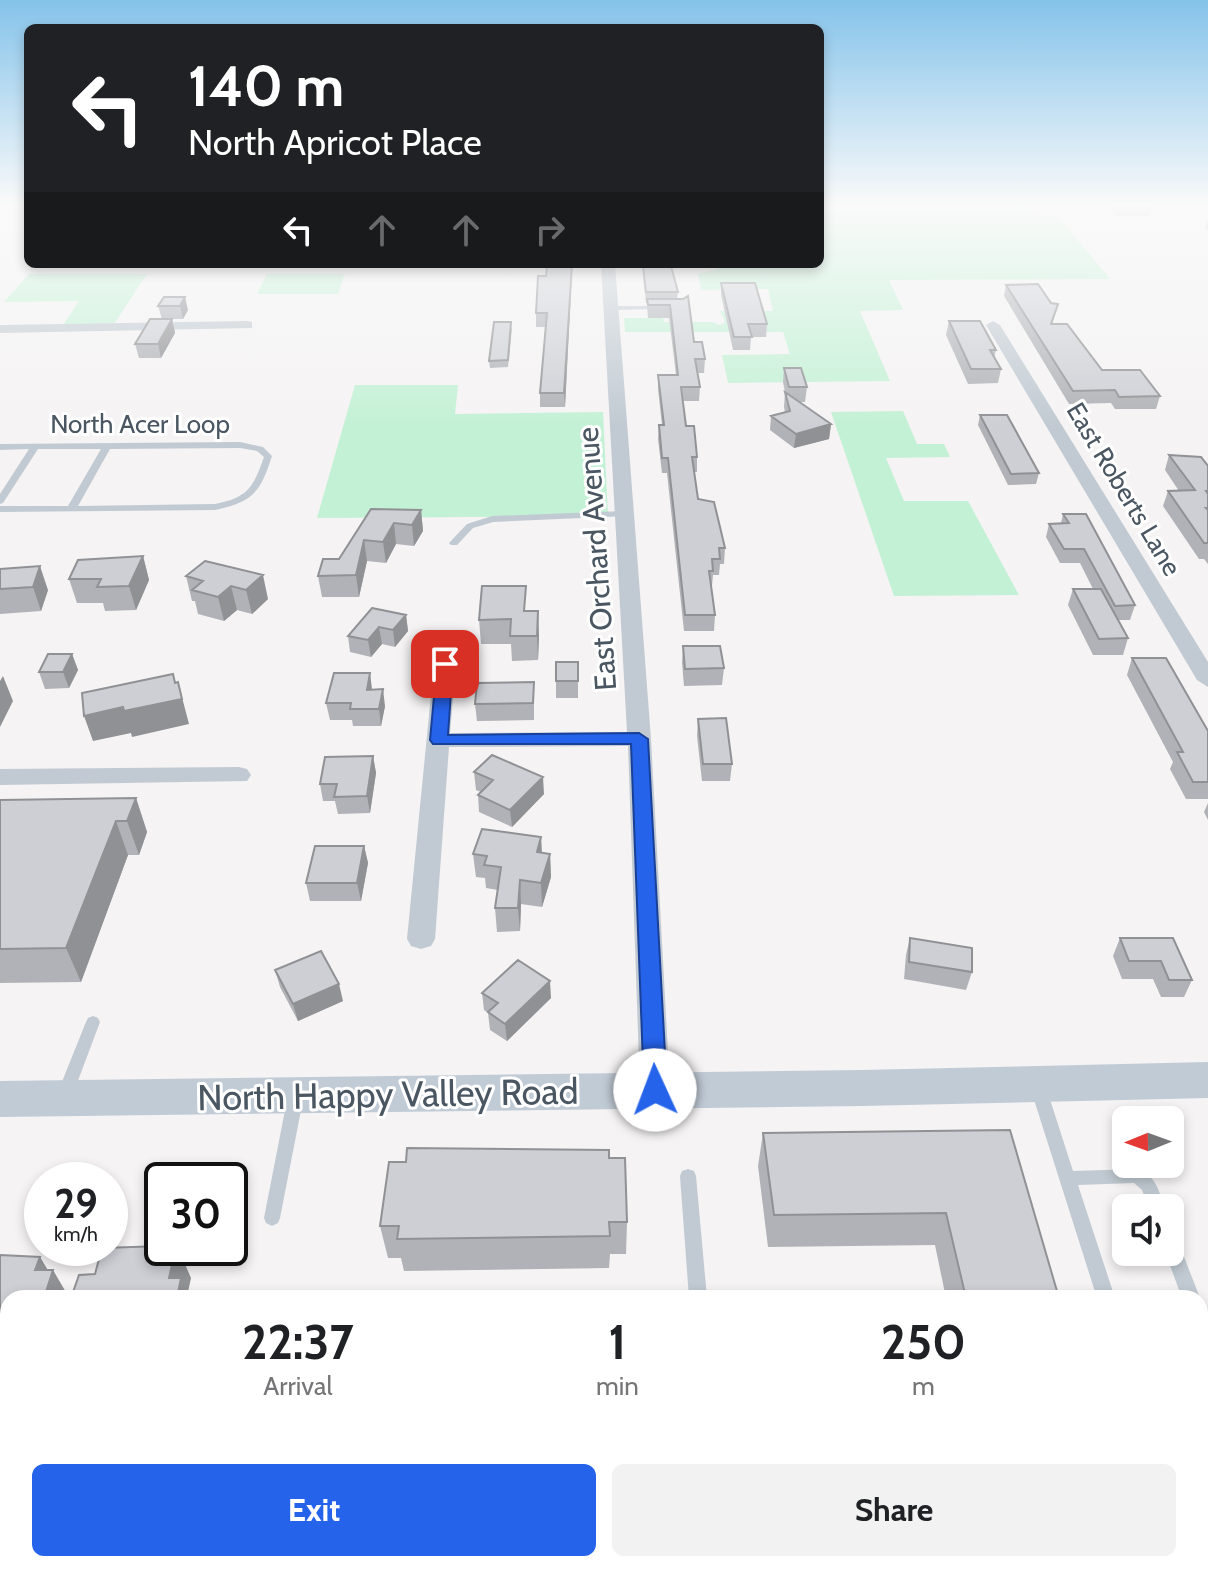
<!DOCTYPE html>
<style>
:root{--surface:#fff;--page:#f2f2f2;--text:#202124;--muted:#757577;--accent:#2563eb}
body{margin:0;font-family:Cabin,sans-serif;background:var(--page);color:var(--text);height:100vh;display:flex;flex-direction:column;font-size:30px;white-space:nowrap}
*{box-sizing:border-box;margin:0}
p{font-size:26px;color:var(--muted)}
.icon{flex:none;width:44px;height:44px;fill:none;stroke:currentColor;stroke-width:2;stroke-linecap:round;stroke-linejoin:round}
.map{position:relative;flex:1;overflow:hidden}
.side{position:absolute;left:0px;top:1290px;width:1208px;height:282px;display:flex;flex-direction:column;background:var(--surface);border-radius:24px 24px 0 0;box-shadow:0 4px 12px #0003}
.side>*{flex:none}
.banner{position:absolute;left:24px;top:24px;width:800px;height:244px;border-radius:12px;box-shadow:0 4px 12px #0003;background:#202124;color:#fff;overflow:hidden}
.needle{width:52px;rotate:269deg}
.fabs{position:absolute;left:1112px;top:1106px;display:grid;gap:16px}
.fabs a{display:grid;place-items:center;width:72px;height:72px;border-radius:12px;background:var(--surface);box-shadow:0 4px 12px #0003;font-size:40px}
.speed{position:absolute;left:24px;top:1162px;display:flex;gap:16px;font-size:40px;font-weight:700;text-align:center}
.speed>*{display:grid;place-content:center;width:104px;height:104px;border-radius:50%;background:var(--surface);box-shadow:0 4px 12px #0003;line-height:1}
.speed small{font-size:20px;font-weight:400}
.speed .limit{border:4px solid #111;border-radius:12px;background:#fff;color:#111}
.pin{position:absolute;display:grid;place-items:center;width:68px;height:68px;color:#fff;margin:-34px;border-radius:16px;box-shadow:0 4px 12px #0006}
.me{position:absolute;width:88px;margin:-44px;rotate:358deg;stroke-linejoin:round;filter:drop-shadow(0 0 6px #0008)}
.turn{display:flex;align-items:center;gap:28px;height:168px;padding:0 32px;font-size:36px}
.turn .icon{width:104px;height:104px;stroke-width:2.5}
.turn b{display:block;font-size:56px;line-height:68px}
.lanes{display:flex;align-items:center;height:76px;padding:0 32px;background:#0003;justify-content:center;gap:40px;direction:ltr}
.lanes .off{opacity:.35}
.eta{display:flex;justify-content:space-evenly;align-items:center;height:136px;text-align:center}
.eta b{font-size:48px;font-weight:800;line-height:56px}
.button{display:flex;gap:16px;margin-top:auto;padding:16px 32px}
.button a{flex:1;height:92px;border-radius:12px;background:var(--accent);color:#fff;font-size:32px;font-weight:800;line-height:92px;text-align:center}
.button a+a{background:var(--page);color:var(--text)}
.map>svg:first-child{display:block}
</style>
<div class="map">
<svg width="1208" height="1571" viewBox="0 0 1208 1571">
<rect width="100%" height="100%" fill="#f5f3f3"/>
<path fill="#c3f1d5" d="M820,207H1030L1040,216H1058L1110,279L889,280L903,310L860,311L890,381L728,383L722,355L790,354L783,332H625L624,318H663L664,322H712L720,325L725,322L720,311H773L768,289L701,290L698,274L724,267H620L619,264H820Z
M29,274H147L112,327H62L79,301L4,302Z
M267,274H345L338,294H257Z
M355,385H458L455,414L603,412L608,516L317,518Z
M903,411L917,444H944L950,457L886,458L904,501H968L1019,595L894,596L831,412Z
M0,1389H8V1559H0Z"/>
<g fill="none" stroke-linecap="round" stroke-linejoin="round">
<path fill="#c1cad2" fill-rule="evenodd" d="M663,306L665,307V309L611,310L607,308L611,306Z
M240,442L263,447L272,456C260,493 253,502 215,510L0,512V506H68L101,449H38L3,503L0,504V494L29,449L0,450V444ZM240,448L257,451L264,457C253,488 248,497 215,504L78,506L110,449Z
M624,511L629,514L627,516L493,522L473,528L457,545H451L449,543L467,524L492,516Z
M93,1016L98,1018L100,1022L73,1094L70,1099L65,1100L60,1099L57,1094L86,1022L88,1018Z
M1038,1081L1043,1082L1046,1087L1073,1171L1137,1169C1157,1177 1158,1189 1165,1208H1149L1142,1190L1134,1183L1078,1185L1115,1298H1097L1030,1087L1033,1082Z
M295,1093L300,1095L303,1100L280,1218L278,1223L272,1226L266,1223L264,1218L287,1100L290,1095Z
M688,1169L694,1171L696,1176L707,1298H689L680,1176L682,1171Z
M1170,1234L1176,1236L1200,1298H1182L1165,1252H1170Z
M1200,1314L1206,1317L1208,1321V1354L1202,1351L1200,1347Z
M1200,1561L1204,1571H1184L1181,1564H1200Z
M709,1564H729L730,1571H710Z"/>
<path fill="#c1cad2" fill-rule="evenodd" d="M601,264H615L651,739L670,1090L666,1099L655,1103L644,1099L640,1090L628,746L449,747L435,939L431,946L421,949L411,946L407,939L434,664L437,659H453L456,664L450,733L627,732Z
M247,321L252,322V328L0,333V325Z
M993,321L1000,325L1208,662V687L1197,680L986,325Z
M239,767L247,769L251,775L247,781L0,785V769Z"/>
<path fill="#c1cbd6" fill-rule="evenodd" d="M1208,1062V1098L861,1106L0,1117V1081L861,1070Z"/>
</g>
<path fill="#b0b2b7" d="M1108,207H1151L1149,216H1116Z
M1208,218V231L1205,228Z
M572,264L565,407H540V393L546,327H536V313L546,276Z
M643,266L678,292L677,299L694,342L705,359L704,373H697L700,387L699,401H683L686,426L697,457V472H694L698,499L725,548L724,564H720L719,575H713L712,586H711L715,615L714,631H684L667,473H662L658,439L659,425H662L658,389V375H676L669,318H648L647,303H646L643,276Z
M721,283L767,324L766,337H751L750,350H733L721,295Z
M1006,285L1051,303L1058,304L1052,324L1102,370L1160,396L1156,409H1115L1111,403L1069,404L1004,296Z
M164,297L188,310L183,319H172L175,333L161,358H139L135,344L162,319L158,306Z
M949,321L996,350L994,358L1001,369L998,383L968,384L946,335Z
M512,328L508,367L490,368L489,361Z
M784,368L807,387L805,402H799L831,424L829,439L794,448L770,430L771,416L785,412L784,407L785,392L783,382Z
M980,415L1039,473L1036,484L1008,485L978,425Z
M1169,455L1208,466V564L1204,559H1199L1163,506L1168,491H1179L1165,470Z
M371,509L421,510L423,531L414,546L396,544L386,563L367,561L359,597H322L318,576L339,559Z
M1063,514L1135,605L1130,620H1118L1128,638L1123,655H1093L1068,605L1073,589H1093L1080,563H1060L1046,537L1049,524L1061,523Z
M143,556L149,580L136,610L105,611L103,603H77L69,579Z
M205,561L268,599L252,614L237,610L224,621L198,614L195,601H192L186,576Z
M0,569L48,590L41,611L0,614Z
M527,611L539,635L538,660L512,661L511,644H481L479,620Z
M406,615L408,631L395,647L382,644L371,657L350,652L348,636Z
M683,646L724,668L722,685L684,686L682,663Z
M72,654L78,670L69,688L45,689L39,672Z
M1132,658L1208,731V799H1186L1170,769L1173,762L1127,675Z
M578,662V698H556V681Z
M534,682V720L477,721L475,704Z
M372,690L385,706L381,726H353L352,720H330L326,703Z
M698,719L732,764L730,781H702L697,736Z
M373,756L376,773L370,813L338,814L335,801H323L320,784Z
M474,772L544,794L512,827L479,812L478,795L481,792L476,790Z
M136,798L147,832L139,855H128L81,982L0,983V800Z
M1208,803V820L1204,812Z
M541,837L542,853L550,854L551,877L542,907L521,904L520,931L497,932L495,908L498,890L486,888L485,878L476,877L473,854Z
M364,846L368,863L361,901H310L306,883Z
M910,938L972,972L966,990L904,979L906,955Z
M1120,938L1192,980L1184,997H1161L1153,979H1122L1113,956Z
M275,970L343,1001L298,1021L280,987Z
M482,993L551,998L507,1041L490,1030L488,1013L484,1010Z
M1010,1130L1059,1298H946L935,1245L768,1247L758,1166L763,1133Z
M609,1158L627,1222L626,1254H610L609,1268L404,1271L401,1258H388L380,1226Z
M0,1255L40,1257L48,1270L67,1294L8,1298V1382H0Z
M801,1564H1124L1119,1571H801Z"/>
<path fill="#909195" d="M572,264V273L565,407L564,393Z
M185,297L188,310L183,319L180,306Z
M172,319L175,333L161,358L158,344Z
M831,424L829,439L794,448L796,434Z
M421,510L423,531L414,546L412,525Z
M394,523L396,544L386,563L383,542Z
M364,540L367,561L359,597L356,575Z
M143,556L149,580L136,610L129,586Z
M40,566L48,590L41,611L33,587Z
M263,575L268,599L252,614L246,590Z
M231,586L237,610L224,621L218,597Z
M538,611L539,635L538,660L537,636Z
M406,615L408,631L395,647L393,630Z
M379,627L382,644L371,657L368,640Z
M72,654L78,670L69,688L63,672Z
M370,673L372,689L367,690Z
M3,676L13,701L0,727V681Z
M178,682L189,724L132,737L131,733L93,741L84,716L123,707L180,700Z
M383,689L385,706L381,726L379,709Z
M373,756L376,773L370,813L367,796Z
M543,777L544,794L512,827L510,810Z
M136,798L147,832L139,855L127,821Z
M116,821L128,855L81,982L66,948Z
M541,837L542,860L537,852Z
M364,846L368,863L361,901L357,883Z
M550,854L551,877L542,907L541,883Z
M520,880L521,904L520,931L518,908Z
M550,981L551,998L507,1041L505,1024Z
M339,984L343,1001L298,1021L293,1004Z
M176,1248H178L191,1278L188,1292L191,1298H177L169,1278Z
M40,1257L51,1276L53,1270L67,1294L66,1298H44L35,1270Z"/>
<path fill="#cdcfd5" stroke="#909195" stroke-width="2" d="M547,264H572L564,393H540L547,313H536L538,276H546Z
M643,266H671L678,292H646Z
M721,283H755L767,324H748L752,337H734Z
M1038,284L1051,303L1058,304L1051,324H1067L1102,370H1140L1160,396L1119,397L1115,390L1073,391L1006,285Z
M688,296L694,342H702L705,359H695L700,387H681L686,426H694L697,457H692L698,499L714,502L725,548H719L720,559H712L713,571H709L715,615H685L668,458H662L659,425H664L658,375H678L670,305H648L647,299H683Z
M164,297H185L180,306H158Z
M150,319H172L158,344H135Z
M949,321H980L996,350H990L1001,369H971Z
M494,322H511L508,360L489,361Z
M784,368H801L807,387H789Z
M785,392L831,424L796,434L771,416L790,411Z
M980,415H1007L1039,473L1011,474Z
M1169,455L1201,457L1208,466V491H1206L1208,494V508H1206L1208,510V543H1204L1168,491L1195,490Z
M371,509L421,510L412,525L394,523L383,542L364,540L356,575L318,576L323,559H339Z
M1063,514H1086L1135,605L1115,606L1084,549H1064L1049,524L1069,523Z
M143,556L129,586L97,587L101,579H69L78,560Z
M205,561L263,575L246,590L231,586L218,597L192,590L203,581L186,576Z
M40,566L33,587L0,589V569Z
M482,586H526L524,611H538L537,636H510L511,619L479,620Z
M1073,589H1101L1128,638L1099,639Z
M372,608L406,615L393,630L379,627L368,640L348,636Z
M683,646H720L724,668L685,669Z
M48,654H72L63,672H39Z
M1132,658H1166L1208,731V782H1193L1177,752H1183Z
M556,662H578V681H556Z
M334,673H370L367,690L383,689L379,709H350L351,703H326Z
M173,674L175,683L178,682L182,699L124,711L123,707L84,716L82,693Z
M534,682L533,703L475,704L477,683Z
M726,718L732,764H703L698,719Z
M492,755L543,777L510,810L478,795L493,780L474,772Z
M373,756L367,796L334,797L337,784H320L325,757Z
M136,798L127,821H116L66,948L0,949V800Z
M482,829L541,837L537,852L550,854L541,883L520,880L518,908H495L501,867L484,865L487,856L473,854Z
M315,846H364L357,883H306Z
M910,938L972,948V972L909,962Z
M1120,938H1173L1192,980H1169L1161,961H1129Z
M321,951L339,984L293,1004L275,970Z
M518,960L550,981L505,1024L488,1012L498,1003L482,993Z
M1010,1130L1059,1298H966L946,1213L774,1215L763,1133Z
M407,1148L609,1150V1158H625L627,1222H609L610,1236L397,1239L399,1226H380L389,1162H406Z
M162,1246V1248H176L169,1278H181L177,1298H71L79,1275L95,1274L102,1248Z
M0,1255L40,1257L35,1270H53L44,1298H8V1355L7,1359H0Z
M340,1564H638V1571H339Z"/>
<linearGradient id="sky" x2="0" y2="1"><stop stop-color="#85c3ea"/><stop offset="0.48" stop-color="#fafafa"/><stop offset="1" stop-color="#fafafa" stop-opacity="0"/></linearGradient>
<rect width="1208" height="427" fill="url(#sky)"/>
<path fill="#2563eb" stroke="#184099" stroke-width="2" d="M445,660L453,664L448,735L639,733L648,739L667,1090L663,1097L655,1100L647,1097L644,1090L631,744H433L430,740L437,664Z"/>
<g text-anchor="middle" stroke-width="6" stroke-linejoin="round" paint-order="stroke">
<g font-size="26" fill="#4a5661" stroke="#fff">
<text x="140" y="433">North Acer Loop</text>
<text transform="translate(1124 489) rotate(59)" y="9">East Roberts Lane</text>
</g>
<g font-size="30" fill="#4a5661" stroke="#fff">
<text transform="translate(597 559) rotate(-94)" y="10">East Orchard Avenue</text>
</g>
<g font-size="36" fill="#4a5661" stroke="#fff">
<text transform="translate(388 1094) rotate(-1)" y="13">North Happy Valley Road</text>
</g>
</g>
</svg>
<div class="fabs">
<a><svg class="needle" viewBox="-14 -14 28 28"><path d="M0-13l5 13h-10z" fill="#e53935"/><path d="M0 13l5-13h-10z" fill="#757577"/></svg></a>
<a><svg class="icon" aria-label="sound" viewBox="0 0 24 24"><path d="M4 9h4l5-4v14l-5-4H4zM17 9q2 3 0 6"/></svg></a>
</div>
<div class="speed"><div>29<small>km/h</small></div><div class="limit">30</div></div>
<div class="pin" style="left:445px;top:664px;background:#d93025"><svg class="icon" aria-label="arrive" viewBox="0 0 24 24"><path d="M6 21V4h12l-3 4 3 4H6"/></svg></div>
<svg class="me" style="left:655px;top:1090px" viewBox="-20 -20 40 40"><circle r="19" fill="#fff"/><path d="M0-13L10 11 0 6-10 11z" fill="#2563eb"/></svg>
<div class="banner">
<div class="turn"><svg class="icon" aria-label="left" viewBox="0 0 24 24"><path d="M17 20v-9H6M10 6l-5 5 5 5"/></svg><div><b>140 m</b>North Apricot Place</div></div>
<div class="lanes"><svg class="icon" aria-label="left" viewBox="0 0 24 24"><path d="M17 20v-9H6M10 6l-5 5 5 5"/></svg><svg class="icon off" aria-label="ahead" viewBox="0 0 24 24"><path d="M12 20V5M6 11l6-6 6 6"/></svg><svg class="icon off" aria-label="ahead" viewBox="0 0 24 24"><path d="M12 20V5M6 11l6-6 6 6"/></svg><svg class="icon off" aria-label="right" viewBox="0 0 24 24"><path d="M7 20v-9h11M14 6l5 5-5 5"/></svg></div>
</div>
<section class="side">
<div class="eta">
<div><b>22:37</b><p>Arrival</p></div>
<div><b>1</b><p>min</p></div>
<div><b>250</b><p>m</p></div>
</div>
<div class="button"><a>Exit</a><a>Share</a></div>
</section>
</div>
